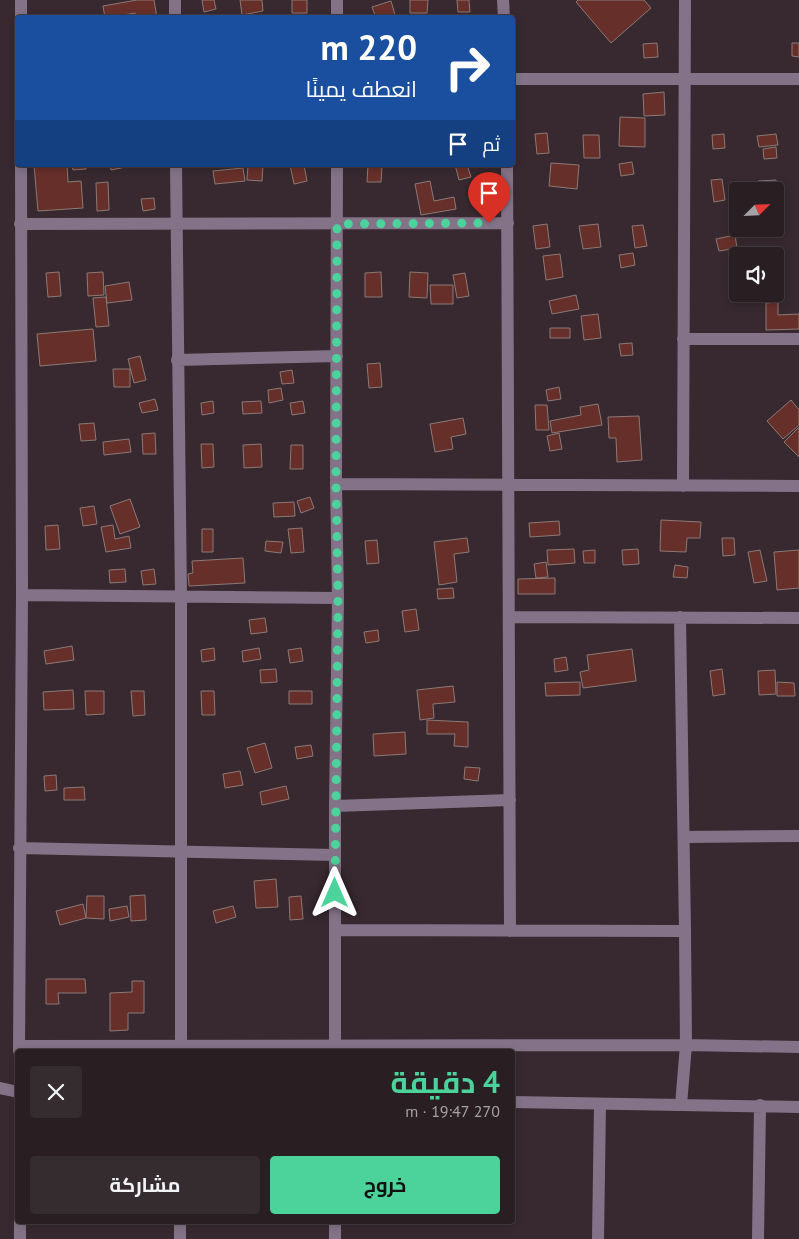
<!DOCTYPE html>
<html lang="ar">
<meta charset="utf-8">
<style>
:root{--surface:#291f23;--page:#352c30;--text:#f1f3f6;--muted:#a5a2a6;--line:#453d41;--accent:#4cd39b}
body{margin:0;font-family:"PT Sans",Cairo,sans-serif;background:var(--page);color:var(--text);direction:rtl;height:100vh;display:flex;flex-direction:column;font-size:19px;white-space:nowrap}
*{box-sizing:border-box;margin:0}
p{font-size:16px;color:var(--muted)}
.icon{flex:none;width:28px;height:28px;fill:none;stroke:currentColor;stroke-width:2;stroke-linecap:round;stroke-linejoin:round}
.map{position:relative;flex:1;overflow:hidden;direction:ltr}
.sheet{position:absolute;left:15px;top:1049px;width:500px;height:175px;display:flex;flex-direction:column;background:var(--surface);border-radius:5px;box-shadow:0 2px 8px #0003,0 0 0 1px var(--line);direction:rtl}
.sheet>*{flex:none}
.top-card{position:absolute;left:15px;top:15px;width:500px;height:152px;border-radius:5px;box-shadow:0 2px 8px #0003,0 0 0 1px var(--line);direction:rtl;background:#1a4fa0;color:#fff;overflow:hidden}
.needle{width:32px;rotate:66deg}
.tools{position:absolute;left:729px;top:182px;display:grid;gap:10px}
.tools a{display:grid;place-items:center;width:55px;height:55px;border-radius:5px;background:var(--surface);box-shadow:0 2px 8px #0003,0 0 0 1px var(--line);font-size:25px}
.pin{position:absolute;display:grid;place-items:center;width:42px;height:42px;color:#fff;margin:-51px -21px;border-radius:50% 50% 50% 0;rotate:-45deg;box-shadow:0 0 5px #0007}
.pin .icon{rotate:45deg}
.me{position:absolute;width:55px;margin:-28px;rotate:0deg;stroke-linejoin:round;filter:drop-shadow(0 0 4px #0008)}
.turn{display:flex;align-items:center;gap:18px;height:105px;padding:0 15px;font-size:22px}
.turn .icon{width:65px;height:65px;stroke-width:2.5}
.turn b{display:block;font-size:35px;line-height:42px}
.then{display:flex;align-items:center;height:48px;padding:0 15px;background:#0003;gap:10px;font-size:19px}
.round{display:grid;place-items:center;flex:none;width:52px;height:52px;border-radius:5px;background:var(--page)}
.head{display:flex;align-items:center;justify-content:space-between;height:85px;padding:0 15px}
h1{font-size:30px;font-weight:700;line-height:38px;color:var(--accent)}
.cta{display:flex;gap:10px;margin-top:auto;padding:10px 15px}
.cta a{flex:1;height:58px;border-radius:5px;background:var(--accent);color:#111;font-size:20px;font-weight:700;line-height:58px;text-align:center}
.cta a+a{background:var(--page);color:var(--text)}
.map>svg:first-child{display:block}
</style>
<div class="map">
<svg width="799" height="1239" viewBox="0 0 799 1239">
<rect width="100%" height="100%" fill="#37292f"/>
<path fill="#672f2a" stroke="#8b7a77" d="M137,0H154L157,18H136L135,13L105,18L103,6Z
M202,0H214L216,9L204,12Z
M240,0H262L263,11L242,15Z
M292,0H307V13H292Z
M410,0H428L427,13H410Z
M457,0H469L470,12H458Z
M578,0H644L651,8L611,43L576,2Z
M391,1L396,18H376L372,7Z
M86,15V18L45,17Z
M657,43L658,57L644,58L643,44Z
M792,43H799V57L792,56Z
M664,92L665,115L644,116L643,94Z
M620,117L645,118V147L619,146Z
M547,133L549,153L537,154L535,134Z
M724,134L725,148L713,149L712,135Z
M776,134L778,145L759,147L757,136Z
M583,135H599L600,158H584Z
M776,147L777,158L764,159L763,149Z
M632,162L634,174L621,176L619,164Z
M551,163L579,165L577,189L549,186Z
M34,165H67L68,182L81,181L83,208L38,211Z
M72,165H85L86,169L73,170Z
M110,165H136L111,170Z
M248,165H263L262,181L247,180Z
M290,165H304L307,181L294,184Z
M368,165H382L381,182H367Z
M455,165H467L471,177L459,180Z
M243,168L245,181L215,184L213,171Z
M722,179L725,200L714,202L711,180Z
M776,180L778,203L775,204V191H759L758,181Z
M430,181L434,201L454,197L456,209L421,215L415,184Z
M108,182L109,210L97,211L96,183Z
M154,198L155,209L143,211L141,199Z
M547,224L550,247L536,249L533,226Z
M598,224L601,247L583,249L579,226Z
M643,225L647,246L635,248L632,226Z
M735,235L737,248L719,251L716,239Z
M633,253L635,265L621,268L619,255Z
M560,254L563,277L546,280L543,256Z
M59,272L61,296L48,297L46,273Z
M103,272L104,295L88,296L87,273Z
M381,272L382,297H365V273Z
M410,272L428,273L427,298L409,297Z
M465,273L469,296L457,298L453,275Z
M129,282L132,300L107,303L105,286Z
M430,285H453V304H431Z
M576,295L579,309L552,314L549,301Z
M106,297L109,326L96,327L93,298Z
M778,302V315L799,314V329L766,330V303Z
M598,314L601,338L584,340L581,316Z
M550,328H570V338H550Z
M93,329L96,361L40,366L37,334Z
M632,343L633,355L621,356L619,344Z
M140,356L146,380L134,383L128,359Z
M380,363L382,387L369,388L367,364Z
M113,369H130V387H114Z
M292,370L294,383L282,384L280,372Z
M559,387L561,399L548,401L546,390Z
M281,388L283,400L269,403L268,390Z
M155,399L158,410L142,413L139,403Z
M791,400L799,410V425L783,439L767,421Z
M213,401L214,413L202,415L201,403Z
M261,401L262,413L243,414L242,402Z
M303,401L305,413L292,415L290,403Z
M598,404L602,425L552,433L550,421L581,415L580,407Z
M535,405H547L549,430H536Z
M639,416L642,460L617,462L616,438H609L608,417Z
M463,418L466,434L451,437L453,449L435,452L430,424Z
M94,423L96,440L81,441L79,424Z
M799,427V457L784,442Z
M155,433L156,454H143L142,434Z
M559,433L562,449L550,451L547,436Z
M129,439L131,452L104,455L103,442Z
M201,444H213L214,467L202,468Z
M261,444L262,467L244,468L243,445Z
M291,445H303V469H290Z
M310,497L314,508L301,513L297,501Z
M130,499L140,527L120,534L110,506Z
M294,502L295,516L274,517L273,503Z
M94,506L97,524L83,526L80,508Z
M661,520L701,522L700,538H687L686,552L660,551Z
M559,521L560,535L530,537L529,523Z
M58,525L60,549L46,550L45,526Z
M113,525L115,539L129,536L131,548L106,552L101,527Z
M302,528L304,552L291,553L288,529Z
M202,529H213V552H202Z
M467,538L469,552L454,554L457,582L439,585L434,542Z
M722,538H734L735,555L723,556Z
M377,540L379,563L367,564L365,541Z
M266,541L283,542L281,553L265,551Z
M574,549L575,563L548,565L547,550Z
M638,549L639,564L623,565L622,550Z
M595,550V563H584L583,551Z
M760,550L767,581L754,583L748,552Z
M799,550V588L777,590L774,552Z
M243,558L245,583L189,586L188,574L193,573L192,561Z
M546,562L548,577L536,578L534,564Z
M675,565L688,567L687,578L673,577Z
M125,569L126,582L110,583L109,570Z
M154,569L156,584L143,585L141,571Z
M555,578V594H518V579Z
M453,588L454,598L438,599L437,589Z
M416,609L419,630L405,632L402,611Z
M265,618L267,632L251,634L249,620Z
M378,630L379,641L366,643L364,632Z
M72,646L74,660L46,664L44,651Z
M214,648L215,660L202,662L201,650Z
M259,648L261,659L243,662L242,651Z
M301,648L303,661L290,663L288,650Z
M632,649L636,681L583,688L580,672L589,670L587,655Z
M566,657L568,670L555,672L554,659Z
M276,669L277,682L261,683L260,670Z
M722,669L725,694L713,696L710,671Z
M775,670L776,694L759,695L758,671Z
M580,682V695L546,696L545,683Z
M777,682L794,683L795,696H777Z
M453,686L455,702L433,704L434,718L420,720L417,690Z
M73,690L74,709L44,710L43,692Z
M85,691H104V714L86,715Z
M131,691H144L145,715L133,716Z
M201,691H214L215,715H202Z
M289,691H312V704H289Z
M427,720L468,722V747L454,746L455,734H427Z
M405,732L406,754L374,756L373,734Z
M265,743L272,768L255,773L247,748Z
M311,745L313,756L297,759L295,747Z
M465,767L480,768L478,781L464,779Z
M240,771L243,785L225,788L223,774Z
M56,775L57,790L45,791L44,776Z
M286,786L289,799L262,805L260,792Z
M84,787L85,800H64V788Z
M276,879L278,907L256,908L254,881Z
M145,895L146,920L131,921L130,896Z
M87,896H104V919L86,918Z
M301,896L303,919L290,920L289,897Z
M83,904L86,918L60,925L56,911Z
M127,906L129,917L110,921L109,909Z
M233,906L236,917L216,923L213,911Z
M46,979H85L86,993H58L59,1004H46Z
M132,981H144V1013H128V1030L110,1031V993L132,992Z"/>
<g fill="none" stroke-linecap="round" stroke-linejoin="round">
<path stroke="#847388" stroke-width="12" d="M175,0V18
M337,0V18
M503,0L504,18
M21,18V0
M512,79H799
M176,165L181,597V1047
M507,165L510,931
M20,224L508,223
M683,339H799
M177,360L337,356
M336,484L799,486
M683,486L685,0
M22,595L338,598
M509,617L799,618
M680,617L685,931L686,1045L681,1105
M335,806L510,800
M684,837L799,836
M19,848L335,855
M335,930L685,931
M19,1046L686,1045L799,1047
M19,1051L22,595L21,165
M335,1051V806L338,598L336,484L337,165
M0,1088L18,1092
M512,1102L799,1107
M20,1221V1239
M335,1221V1239
M180,1239V1221
M598,1239L600,1104
M758,1239L760,1105"/>
</g>
<g fill="none" stroke-linecap="round" stroke-linejoin="round">
<path stroke="#4cd39b" stroke-width="9" stroke-dasharray="0 16.2" d="M335,893L338,598L336,484L337,224L489,223"/>
</g>
</svg>
<div class="tools">
<a><svg class="needle" viewBox="-14 -14 28 28"><path d="M0-13l5 13h-10z" fill="#e53935"/><path d="M0 13l5-13h-10z" fill="#a5a2a6"/></svg></a>
<a><svg class="icon" aria-label="sound" viewBox="0 0 24 24"><path d="M4 9h4l5-4v14l-5-4H4zM17 9q2 3 0 6"/></svg></a>
</div>
<div class="pin" style="left:489px;top:223px;background:#d93025"><svg class="icon" aria-label="arrive" viewBox="0 0 24 24"><path d="M6 21V4h12l-3 4 3 4H6"/></svg></div>
<svg class="me" style="left:335px;top:893px" viewBox="-20 -20 40 40"><path d="M0-17L14 15 0 8-14 15z" fill="#4cd39b" stroke="#fff" stroke-width="4"/></svg>
<div class="top-card">
<div class="turn"><svg class="icon" aria-label="right" viewBox="0 0 24 24"><path d="M7 20v-9h11M14 6l5 5-5 5"/></svg><div><b>220 m</b>انعطف يمينًا</div></div>
<div class="then">ثم<svg class="icon" aria-label="arrive" viewBox="0 0 24 24"><path d="M6 21V4h12l-3 4 3 4H6"/></svg></div>
</div>
<section class="sheet">
<div class="head"><div><h1>4 دقيقة</h1><p>270 m · 19:47</p></div><a class="round"><svg class="icon" aria-label="close" viewBox="0 0 24 24"><path d="M6 6l12 12M18 6L6 18"/></svg></a></div>
<div class="cta"><a>خروج</a><a>مشاركة</a></div>
</section>
</div>
